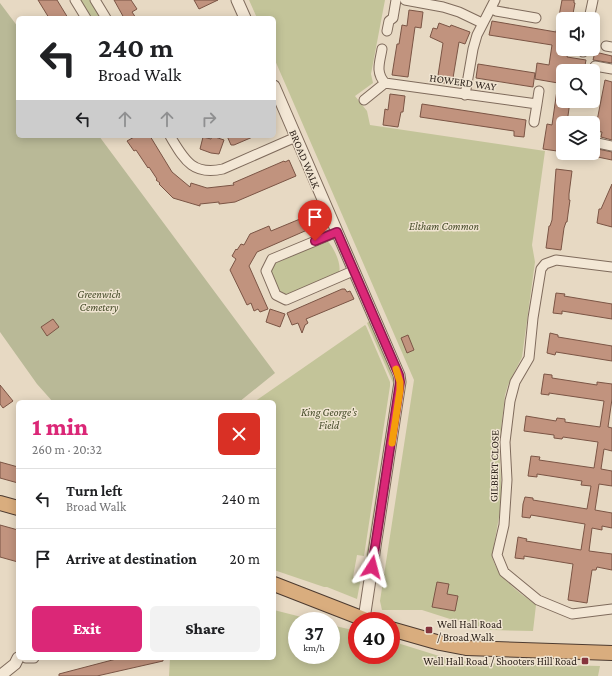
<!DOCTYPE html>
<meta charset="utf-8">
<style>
:root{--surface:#fff;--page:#f2f2f2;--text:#202124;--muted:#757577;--line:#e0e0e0;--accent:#db2777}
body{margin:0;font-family:"Crimson Pro",serif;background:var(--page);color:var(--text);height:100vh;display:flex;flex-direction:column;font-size:15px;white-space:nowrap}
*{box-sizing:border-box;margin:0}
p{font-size:13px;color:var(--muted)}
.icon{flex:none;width:22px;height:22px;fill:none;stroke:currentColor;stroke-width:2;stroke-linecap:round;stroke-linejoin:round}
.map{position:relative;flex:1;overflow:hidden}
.sheet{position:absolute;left:16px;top:400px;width:260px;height:260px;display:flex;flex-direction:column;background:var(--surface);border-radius:6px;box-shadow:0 2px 10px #0003}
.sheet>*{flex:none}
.guide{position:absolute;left:16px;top:16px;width:260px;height:122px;border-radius:6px;box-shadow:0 2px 10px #0003;background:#fff;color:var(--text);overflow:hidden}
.controls{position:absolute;left:556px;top:12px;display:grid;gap:8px}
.controls a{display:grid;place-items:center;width:44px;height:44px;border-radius:6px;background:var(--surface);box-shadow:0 2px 10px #0003;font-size:20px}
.speed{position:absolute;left:288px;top:612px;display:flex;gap:8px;font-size:20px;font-weight:700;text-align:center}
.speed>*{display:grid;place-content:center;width:52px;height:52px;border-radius:50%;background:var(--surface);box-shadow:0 2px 10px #0003;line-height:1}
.speed small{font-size:10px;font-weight:400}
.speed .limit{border:6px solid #d22;background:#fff;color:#111}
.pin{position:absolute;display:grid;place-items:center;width:34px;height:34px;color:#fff;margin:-41px -17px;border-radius:50% 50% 50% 0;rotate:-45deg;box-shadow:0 0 4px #0007}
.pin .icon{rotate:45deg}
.me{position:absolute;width:44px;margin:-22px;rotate:9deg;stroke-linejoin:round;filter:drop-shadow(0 0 3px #0008)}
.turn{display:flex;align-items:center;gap:14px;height:84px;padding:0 16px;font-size:18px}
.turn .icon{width:52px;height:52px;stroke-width:2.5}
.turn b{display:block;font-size:28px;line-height:34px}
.lanes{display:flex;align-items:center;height:38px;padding:0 16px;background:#0003;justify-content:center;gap:20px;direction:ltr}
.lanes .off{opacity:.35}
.round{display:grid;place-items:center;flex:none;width:42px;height:42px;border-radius:6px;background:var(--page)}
.headline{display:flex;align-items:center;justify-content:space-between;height:68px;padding:0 16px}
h1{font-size:24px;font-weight:800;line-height:30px;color:var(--accent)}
.primary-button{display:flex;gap:8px;margin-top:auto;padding:8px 16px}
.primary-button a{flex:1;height:46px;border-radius:6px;background:var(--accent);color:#fff;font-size:16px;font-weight:800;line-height:46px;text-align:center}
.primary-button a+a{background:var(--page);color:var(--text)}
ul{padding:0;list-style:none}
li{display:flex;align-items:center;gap:12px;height:60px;padding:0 16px;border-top:1px solid var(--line)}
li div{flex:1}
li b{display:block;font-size:15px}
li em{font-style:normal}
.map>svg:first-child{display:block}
</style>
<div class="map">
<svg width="612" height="676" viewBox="0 0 612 676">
<rect width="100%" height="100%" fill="#e7d9c3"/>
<path fill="#c3c499" d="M79,0H91L102,18H90Z
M249,0H385L371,74L373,83L355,96L367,111L370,125L545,151L532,245L535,262L522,357L508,385L505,395L499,446L502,500L492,556C497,578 519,592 536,605L533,631L492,630L475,627L422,610H382L380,601L414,380L274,58V18H257Z
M327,241C333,245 342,265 339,272L291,293L286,294L278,290L271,271L274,264Z
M370,321L385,356L396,386L369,557H366L393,386V383L367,323Z
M365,325L366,326L390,382V386L364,556L357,555L353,577L361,578L357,599L327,587H324L274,570V402H254Z
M274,610L317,621H297V655H331V625L357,631V655H391V641L452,660L483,663L600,666L598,676H169L170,658H274Z"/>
<path fill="#b9b997" d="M0,3L18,27V136H99L275,373L239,402H53L37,384L0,332Z"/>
<path fill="#c1937e" stroke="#7b5545" d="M38,0H57L68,18H49Z
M114,0H131L137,9L132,12L136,18H124Z
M194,0H218L199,9Z
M562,0H574V3H575L572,19H563V49H569L567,57L586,60L584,71H560L559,81H563V101H570L567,123H562L557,151L543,149L547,124L552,125L558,83L535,79L537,63L549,65L552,45L489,35L492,21L556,32Z
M409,10L423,12L421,28L415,27L408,77L392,75L397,44H399L402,25L407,26Z
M439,23L450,27L451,25L470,32L465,44L459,42L452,84L437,82L443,43L430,37L433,28L437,29Z
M595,52L612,56V63L593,60Z
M478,64L535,73L533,87L476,78Z
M605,80L612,82V140L601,137L602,132L595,131Z
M390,94L405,96L403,112H401L398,127L383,125L385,109L388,110Z
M422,104L526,120L524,137L514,136V131L420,117Z
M136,136H150L172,172L190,187L191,183L207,188L234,185L233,183L284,161L285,162L289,160L296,176L235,202L219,204V202L200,204V206L173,198L159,184L160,183L156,180L157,179L149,167L148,168L136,150L134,151L127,141Z
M212,136L224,140L219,154L211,153L200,149L203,137L211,139Z
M227,136H255L234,145H231Z
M593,148L612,152V160L593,156Z
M556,169L572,171L569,194V200H570L568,214L567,222H566L564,228L561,250L546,248L549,226H550L552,220Z
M612,184V227L597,223L599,209H601Z
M312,214L317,225L314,227L257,252L249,266L268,309L260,312L258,309L254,311L251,303L247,305L230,270L236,259L232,256L236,249L237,250L241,244L244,245L250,234L269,226L271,231Z
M342,289H345L347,292L350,291L354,299L306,319L308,323L305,325L302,333L298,323L292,325L287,313Z
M556,293L565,294L564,296L612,304V319L562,311V314L553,313Z
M270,309L285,314L280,327L266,322Z
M53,319L59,327L47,336L41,327Z
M550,333L558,335V337L612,346V361L556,352L555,355L547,353Z
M408,335L414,350L407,353L401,338Z
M544,374L552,375V378L597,385V382L612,384V399L608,427L612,428V451L604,449L601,469L612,471V486L599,484L595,510L612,513V528L602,526V530L592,528L589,551L612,554V570L597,567L596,570H592L587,603L568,600L573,564L524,556V559L515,558L518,537L527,539L526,541L581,550L585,524L531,515L530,518L522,517L523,504L525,497L533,498V500L587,509L591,486L581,485L582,481L537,474V477L528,476L531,456L540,457L539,460L594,468L598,442L563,437L562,439L554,438V435L524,431L526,416L556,421L557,418L565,419V422L600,427L604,401L549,393V395L541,394Z
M0,385L13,401L3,408L0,404Z
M0,462L18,467V483L0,478Z
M0,525L18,530V562L0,557Z
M437,582L449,584L447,594L458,596L455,611L432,607Z
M120,658H163V661L97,676H59V674Z"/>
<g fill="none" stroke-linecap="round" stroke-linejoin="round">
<g stroke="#7f6b5c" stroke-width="11">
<path id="minor" d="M75,0L86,18
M95,0L106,18
M405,0L443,7L459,12L482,23
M491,8L496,11L536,18
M589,19L593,0
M387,31L389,21L393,18L396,0
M606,46L612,47
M382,49C380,62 375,72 385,83L537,104L534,122
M583,52V49
M595,66L612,69
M465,95L473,49L477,35L495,0
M364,100L385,83
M537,104L539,91
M170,136C184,159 192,176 223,169L296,137
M593,142L612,146
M337,232L272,259L266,271L276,295L286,300L353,271
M612,267L556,260L545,264L541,269L533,318L529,358L515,382L510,401L505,442L507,480L504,525L497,555L504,572L538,600L572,614L612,609
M26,658H34"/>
</g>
<g stroke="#7f6b5c" stroke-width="13">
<path id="tertiary" d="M237,0L245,18
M274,86L399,375L400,382L364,619
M0,676L15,664L18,658"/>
</g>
<g stroke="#4d3b30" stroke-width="16">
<path id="trunk" d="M0,503L18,508
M274,584L369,621
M391,629L440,643L466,648L612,653"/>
</g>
<use href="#minor" stroke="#f3e7d5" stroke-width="9"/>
<use href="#tertiary" stroke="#f3e7d5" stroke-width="11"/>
<use href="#trunk" stroke="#d9ad7e" stroke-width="14"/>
</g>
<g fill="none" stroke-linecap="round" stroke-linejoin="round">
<g stroke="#8e194d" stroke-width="10">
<path id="route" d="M315,241L337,232L399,375L400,382L372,567"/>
</g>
<use href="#route" stroke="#db2777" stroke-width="7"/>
<path stroke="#f59e0b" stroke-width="7" d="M392,443L400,390V382L396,369"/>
</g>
<g fill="#86343d" stroke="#f0e4d1" stroke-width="1.5">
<rect x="425" y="626" width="8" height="8" rx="2"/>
<rect x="581" y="657" width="8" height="8" rx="2"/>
</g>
<g text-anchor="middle" stroke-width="3" stroke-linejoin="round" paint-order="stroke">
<g font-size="11" fill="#31261e" stroke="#f0e4d1">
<text transform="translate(463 82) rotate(8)" y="4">HOWERD WAY</text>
<text transform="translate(305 159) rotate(67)" y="4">BROAD WALK</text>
<text transform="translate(494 466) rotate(-89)" y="4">GILBERT CLOSE</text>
</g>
<g font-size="11" font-style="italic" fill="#454b28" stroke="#f0e4d1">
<text x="444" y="230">Eltham Common</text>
<text x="99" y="298">Greenwich<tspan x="99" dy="13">Cemetery</tspan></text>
<text x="329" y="416">King George's<tspan x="329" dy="13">Field</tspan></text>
</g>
<g font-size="11" fill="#31261e" stroke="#f0e4d1" text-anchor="start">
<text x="437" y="628">Well Hall Road<tspan x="437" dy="13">/ Broad Walk</tspan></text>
<text x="577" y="665" text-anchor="end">Well Hall Road / Shooters Hill Road</text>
</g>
</g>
</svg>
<div class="controls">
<a><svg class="icon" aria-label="sound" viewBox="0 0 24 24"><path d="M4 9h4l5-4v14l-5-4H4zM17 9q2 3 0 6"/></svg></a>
<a><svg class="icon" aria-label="search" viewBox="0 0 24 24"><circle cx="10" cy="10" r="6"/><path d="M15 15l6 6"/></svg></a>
<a><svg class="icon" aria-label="layers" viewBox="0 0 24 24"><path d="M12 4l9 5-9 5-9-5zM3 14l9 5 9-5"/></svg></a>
</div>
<div class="speed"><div>37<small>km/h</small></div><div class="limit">40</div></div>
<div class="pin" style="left:315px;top:241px;background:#d93025"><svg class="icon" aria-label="arrive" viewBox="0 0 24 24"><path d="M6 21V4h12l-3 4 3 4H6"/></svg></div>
<svg class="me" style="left:372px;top:567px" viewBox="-20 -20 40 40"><path d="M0-17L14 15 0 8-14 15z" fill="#db2777" stroke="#fff" stroke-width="4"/></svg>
<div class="guide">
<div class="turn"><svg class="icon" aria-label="left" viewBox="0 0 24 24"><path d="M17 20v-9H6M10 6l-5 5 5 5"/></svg><div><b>240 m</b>Broad Walk</div></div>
<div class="lanes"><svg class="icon" aria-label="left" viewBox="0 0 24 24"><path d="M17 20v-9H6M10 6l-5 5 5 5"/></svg><svg class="icon off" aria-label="ahead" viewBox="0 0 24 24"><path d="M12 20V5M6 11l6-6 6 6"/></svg><svg class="icon off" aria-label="ahead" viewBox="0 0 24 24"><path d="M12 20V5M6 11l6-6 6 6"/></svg><svg class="icon off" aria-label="right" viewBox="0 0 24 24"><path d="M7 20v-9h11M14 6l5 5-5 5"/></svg></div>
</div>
<section class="sheet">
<div class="headline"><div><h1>1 min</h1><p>260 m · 20:32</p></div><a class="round" style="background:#d93025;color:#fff"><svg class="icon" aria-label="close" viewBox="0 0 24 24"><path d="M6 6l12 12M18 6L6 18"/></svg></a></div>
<ul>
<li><svg class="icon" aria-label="left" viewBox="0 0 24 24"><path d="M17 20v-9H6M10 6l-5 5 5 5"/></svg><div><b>Turn left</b><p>Broad Walk</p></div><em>240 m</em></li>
<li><svg class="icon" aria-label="arrive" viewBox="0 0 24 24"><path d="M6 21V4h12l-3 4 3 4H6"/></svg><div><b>Arrive at destination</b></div><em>20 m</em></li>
</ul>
<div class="primary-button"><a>Exit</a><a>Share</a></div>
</section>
</div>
